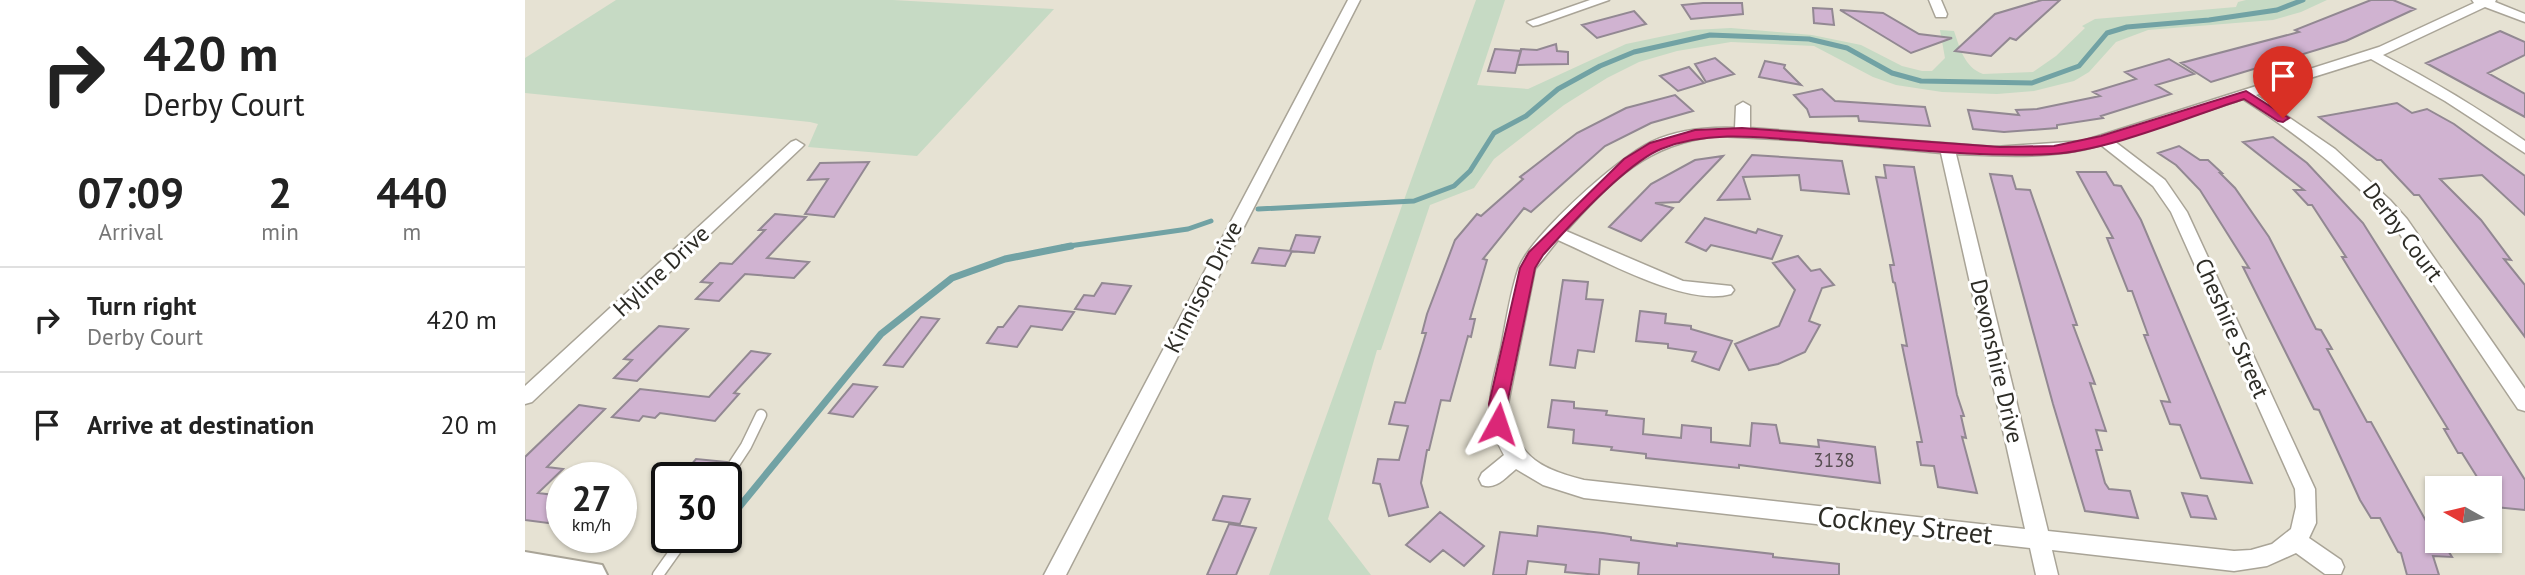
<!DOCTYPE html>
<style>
:root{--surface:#fff;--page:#f6f6f6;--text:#222;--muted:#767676;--line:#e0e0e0}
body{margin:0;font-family:"PT Sans",sans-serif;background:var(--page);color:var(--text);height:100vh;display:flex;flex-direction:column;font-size:26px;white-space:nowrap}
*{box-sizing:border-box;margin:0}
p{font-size:23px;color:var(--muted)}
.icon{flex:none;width:38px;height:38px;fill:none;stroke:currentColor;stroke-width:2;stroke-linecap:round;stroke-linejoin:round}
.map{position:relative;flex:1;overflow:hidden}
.details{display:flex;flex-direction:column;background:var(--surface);width:525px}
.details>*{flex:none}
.guide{background:#fff;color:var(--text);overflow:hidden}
.needle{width:46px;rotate:278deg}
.controls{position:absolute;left:1900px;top:476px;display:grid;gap:14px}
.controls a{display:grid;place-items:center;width:77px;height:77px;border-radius:0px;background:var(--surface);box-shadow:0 2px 5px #0004;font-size:35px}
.speed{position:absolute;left:21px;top:462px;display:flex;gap:14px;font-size:35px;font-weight:700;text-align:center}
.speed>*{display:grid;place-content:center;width:91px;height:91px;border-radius:50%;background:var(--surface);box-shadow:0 2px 5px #0004;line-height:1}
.speed small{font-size:18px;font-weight:400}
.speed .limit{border:4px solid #111;border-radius:10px;background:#fff;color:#111}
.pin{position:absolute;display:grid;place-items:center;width:60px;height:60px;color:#fff;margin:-72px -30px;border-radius:50% 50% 50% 0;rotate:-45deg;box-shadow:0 0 7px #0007}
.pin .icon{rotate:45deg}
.me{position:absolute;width:77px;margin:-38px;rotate:5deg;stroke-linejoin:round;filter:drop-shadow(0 0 5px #0008)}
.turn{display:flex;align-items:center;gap:24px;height:147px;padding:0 28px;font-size:32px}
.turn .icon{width:91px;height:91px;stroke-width:2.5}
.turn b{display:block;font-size:49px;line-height:60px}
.eta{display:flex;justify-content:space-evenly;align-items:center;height:119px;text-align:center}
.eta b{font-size:42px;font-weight:700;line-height:49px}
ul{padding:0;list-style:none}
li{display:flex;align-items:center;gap:21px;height:105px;padding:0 28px;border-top:2px solid var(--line)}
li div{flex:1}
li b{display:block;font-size:26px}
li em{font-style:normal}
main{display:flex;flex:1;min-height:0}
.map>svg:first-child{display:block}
</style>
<main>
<section class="details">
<div class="guide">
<div class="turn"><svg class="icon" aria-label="right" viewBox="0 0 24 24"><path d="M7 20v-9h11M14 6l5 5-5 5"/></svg><div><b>420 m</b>Derby Court</div></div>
</div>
<div class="eta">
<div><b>07:09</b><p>Arrival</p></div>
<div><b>2</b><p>min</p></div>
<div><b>440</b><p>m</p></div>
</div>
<ul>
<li><svg class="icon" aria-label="right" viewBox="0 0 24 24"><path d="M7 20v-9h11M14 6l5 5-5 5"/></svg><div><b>Turn right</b><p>Derby Court</p></div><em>420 m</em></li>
<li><svg class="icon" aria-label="arrive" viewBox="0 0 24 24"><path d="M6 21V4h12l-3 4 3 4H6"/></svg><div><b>Arrive at destination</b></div><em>20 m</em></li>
</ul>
</section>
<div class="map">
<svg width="2000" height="575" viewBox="0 0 2000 575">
<rect width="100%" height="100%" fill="#e6e2d3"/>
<path fill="#c6dac4" d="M91,0H368L529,9L392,156L283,147L293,124L285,122L0,93V58Z
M951,0H980L952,85L1003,89L1101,44L1168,30L1206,28L1287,35L1336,45L1377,66L1397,71H1407L1420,58L1415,30L1429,31C1435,48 1439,67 1458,74L1508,72L1531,56L1560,28L1557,26L1570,19L1711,7L1713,2L1721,0H1802L1776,12L1748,20L1623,30L1591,42L1564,72L1549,81L1509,91L1472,94L1417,92L1371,85L1348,77L1289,46L1206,42L1152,51L1114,62L1082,78L1039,105L969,159L949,188L905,205L856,350H852L803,519L846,575H744Z"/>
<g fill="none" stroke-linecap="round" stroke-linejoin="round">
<path stroke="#71a2a4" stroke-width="5" d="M733,209L889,201L929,186L945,171L969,133L1001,116L1033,89L1075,66L1109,52L1185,35L1284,39L1322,48L1367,73L1396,81L1507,83L1554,66L1582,33L1602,27L1684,20L1752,10L1778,0
M537,247L663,229L686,221"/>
<path stroke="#71a2a4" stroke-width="7" d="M201,523L356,334L427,278L480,259L546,246
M186,542L189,537"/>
</g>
<path fill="#d0b3d1" stroke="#928892" stroke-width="2" d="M1517,0H1535L1491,40L1485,38L1466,56L1430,51L1470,14Z
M1846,0H1868L1890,9L1821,41L1686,82L1656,63L1774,32L1770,30Z
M1178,3H1217L1218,14L1166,19L1157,5Z
M1288,8L1307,9L1309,25L1289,23Z
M1315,10L1358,13L1394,34L1427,38L1386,53Z
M1109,11L1121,24L1072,38L1057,25Z
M1975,31L2000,42V55L1963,73L2000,94V117L1901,63Z
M1031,44L1032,51L1043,52V64L992,65L996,49L1012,50Z
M970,49L996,51L990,73L963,71Z
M1190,58L1209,74L1181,82L1170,64Z
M1644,59L1669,74L1631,85L1646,94L1576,116L1578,118L1532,125V128L1479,132L1448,129L1443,110L1494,115L1491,110L1512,109L1575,96L1568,92L1611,79L1600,72Z
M1240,61L1260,65L1259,68L1276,85L1234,77Z
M1164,67L1179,83L1153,91L1135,76Z
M1297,89L1310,101L1400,107L1405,126L1334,121L1333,116L1285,117L1282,109L1269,95Z
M1150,95L1168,111L1126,123L1080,146L1006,212L999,208L958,259L962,260L945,319H950L946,337L943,336L925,401L916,400L904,450H902L896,483L903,507L864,516L855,484L848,483L853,459L874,460L883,426L864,424L870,402L880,403L901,333H897L902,314L930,240L952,214L956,216L998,179L995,177L1052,133L1101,108Z
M1872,103L1887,113L1902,109L1929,124L2000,176V215L1957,175L1915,179L1956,220L1986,260L1979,259L2000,285V337L1894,195H1889L1856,160H1852L1794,117Z
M1748,137L1782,163L1838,223L2000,480V510L1970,507L1965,499V488H1959L1937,453H1933L1919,429H1923L1817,257H1821L1787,205H1783L1769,190H1779L1718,142Z
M1654,146L1675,160H1683L1697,173H1695L1710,188L1744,237L1791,329L1796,330L1807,349H1802L1842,422H1846L1906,530H1911L1913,541H1917L1927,557L1908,556L1914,575H1882L1876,553L1873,552L1855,518H1846L1835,500L1794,410L1789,409L1718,267L1724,268L1675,190L1651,165L1633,153Z
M1227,155L1317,161L1324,194L1276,190L1274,175L1218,177L1225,199L1193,200Z
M1198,156L1154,202L1130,203L1148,208L1116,241L1084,227L1126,184L1170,160Z
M344,162L309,217L280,214L303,179L283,180L295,163Z
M1359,165L1389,167L1432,395L1439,416H1436L1441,438L1437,437L1452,493L1413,487L1409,466L1396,465L1392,442H1397L1377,345L1382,346L1370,283L1368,282L1365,265H1369L1351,177L1361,178Z
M1552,172H1581L1589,185L1596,186L1616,220L1727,483L1676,478L1655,425L1645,424L1636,401L1645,402L1619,335H1623L1607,291H1603L1582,238H1588Z
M1465,174L1487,176L1491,189L1505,190L1552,325H1548L1570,384L1565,383L1581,431L1571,430L1577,450H1571L1580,483L1584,489L1605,491L1613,518L1560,511L1528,404Z
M250,214L281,217L242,258L284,262L269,278L220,274L194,301L171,299L187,283L176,282L195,263L207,264L240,230H234Z
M1180,218L1231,233L1233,229L1257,236L1247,259L1186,245L1181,251L1161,242Z
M771,235L795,237L789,253L765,251Z
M734,248L767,251L760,266L727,263Z
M1273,256L1286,271L1295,269L1309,285L1297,288L1284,321L1295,325L1280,352L1253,364L1224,370L1210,344L1254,326L1270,290L1248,263Z
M1038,280L1063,282L1061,299L1078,300L1069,352L1053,350L1050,368L1025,365Z
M577,283L606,286L590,314L550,309L559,295L569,296Z
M494,306L549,312L537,330L506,326L492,347L462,343L473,327H478Z
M1115,311L1141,314L1140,323L1166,326V329L1207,341L1194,370L1167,361L1171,352L1143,348V344L1111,341Z
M396,317L414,319L378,367L359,365Z
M134,326L163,329L112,381L89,378L107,360L99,359Z
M226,351L245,354L209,393L214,394L190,421L135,413L130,418L118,416L114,421L87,417L115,389L184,397Z
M328,384L352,387L328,417L304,413Z
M1027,400L1049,402V408L1082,411L1081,415L1119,419L1118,434L1156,438L1157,425L1186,428V442L1225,446L1227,423L1251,425L1255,443L1294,447L1293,440L1350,447L1355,483L1214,465V468L1121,458V454L1086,450L1087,447L1048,443L1049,430L1023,427Z
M54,405L80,409L22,467L38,469L13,493L37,496V508L23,523L0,520V457Z
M171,459L202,462L191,478H155Z
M1657,493L1682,496L1691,519L1666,517Z
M698,496L725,499L715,524L688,520Z
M915,512L959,546L939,566L918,550L905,562L881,545Z
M704,524L731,528L711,575H682Z
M1013,526L1078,533L1106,537V540L1152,546V543L1248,554V557L1314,564V575H1113L1114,563L1075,559L1074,575L1040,572L1041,565L1003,561L1001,575H968L975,532L1012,536Z"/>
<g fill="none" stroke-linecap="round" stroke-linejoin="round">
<g stroke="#a9a497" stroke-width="13">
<path id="service" d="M200,478L221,446L236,415
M133,575L160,537"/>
</g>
<g stroke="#a9a497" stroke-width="3">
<path id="minor" d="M823,0H835L541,575H519Z
M1065,0H1084L1013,25L1008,26L1002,22Z
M1404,0H1416L1422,14L1421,17H1411Z
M1947,0H1971L1970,2L2000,14V22L1960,7L1858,55C1907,80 1955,109 2000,141V153L1920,101L1846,59L1731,95L1810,149L1865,200L1882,219L2000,389V411L1993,409L1870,227C1826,175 1775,136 1718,99L1589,141L1640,180L1662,212L1790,489L1791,523L1784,538L1816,560L1819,567L1816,574H1800L1771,553L1742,566L1709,571L1527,550L1533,575H1511L1505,548L1059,498L1018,485L991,469C980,478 971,490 957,485L954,479L957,473L979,455C956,415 966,390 976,348C981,322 985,294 993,270C1004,237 1094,157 1126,142C1152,130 1182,127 1210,128L1211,106L1218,102L1225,106V128L1469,147L1558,141L1854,47L1949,3ZM1193,136L1285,141L1416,153L1500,529L1059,480C1013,469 988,454 983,404L1010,269L1033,240C1077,259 1160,307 1206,294L1209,290L1206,286L1158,281L1041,231C1087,180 1122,143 1193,136ZM1576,145L1628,186L1646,212L1770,489L1771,507L1766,529L1747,544L1726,550L1709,551L1523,531L1431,154C1478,156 1530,159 1576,145Z
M271,140L279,145L276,148L7,402L0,404V386L266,142Z"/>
</g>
<g stroke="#a9a497" stroke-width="4">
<path id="secondary" d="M0,552L77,565L82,575H0Z"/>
</g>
<use href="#service" stroke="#fff" stroke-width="10"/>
<use href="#minor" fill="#fff" fill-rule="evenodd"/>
<use href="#secondary" fill="#fff" fill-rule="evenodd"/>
</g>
<path fill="#db2777" stroke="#8e194d" stroke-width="2" d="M1721,91L1764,118L1758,122L1753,121L1719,99C1663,117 1583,151 1526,154C1448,158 1370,147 1293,142C1241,138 1185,129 1136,149C1102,163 1044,226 1018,255L1010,268L982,404V424L980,429H967L964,404L995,268L1004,252L1099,159L1125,143L1170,130L1217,128L1475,147L1529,146L1576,136Z"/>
<g text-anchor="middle" stroke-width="6" stroke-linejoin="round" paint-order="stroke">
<g font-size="19" fill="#564e51">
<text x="1309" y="467">3138</text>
</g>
<g font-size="23" fill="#2d2c26" stroke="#fff">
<text transform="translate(1878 232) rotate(53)" y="8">Derby Court</text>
<text transform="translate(136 271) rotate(-43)" y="8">Hyline Drive</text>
<text transform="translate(678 287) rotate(-63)" y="8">Kinnison Drive</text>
<text transform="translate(1707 328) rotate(66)" y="8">Cheshire Street</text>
<text transform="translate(1472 361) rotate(77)" y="8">Devonshire Drive</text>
</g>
<g font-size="28" fill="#2d2c26" stroke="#fff">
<text transform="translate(1380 525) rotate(6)" y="10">Cockney Street</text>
</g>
</g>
</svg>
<div class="controls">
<a><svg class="needle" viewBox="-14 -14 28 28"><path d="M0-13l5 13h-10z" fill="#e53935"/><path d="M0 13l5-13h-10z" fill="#767676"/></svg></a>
</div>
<div class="speed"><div>27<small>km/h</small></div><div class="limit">30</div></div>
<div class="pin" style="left:1758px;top:118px;background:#d93025"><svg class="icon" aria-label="arrive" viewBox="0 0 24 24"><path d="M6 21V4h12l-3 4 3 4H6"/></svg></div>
<svg class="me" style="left:973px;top:424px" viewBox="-20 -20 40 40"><path d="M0-17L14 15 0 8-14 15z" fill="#db2777" stroke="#fff" stroke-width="4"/></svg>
</div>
</main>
